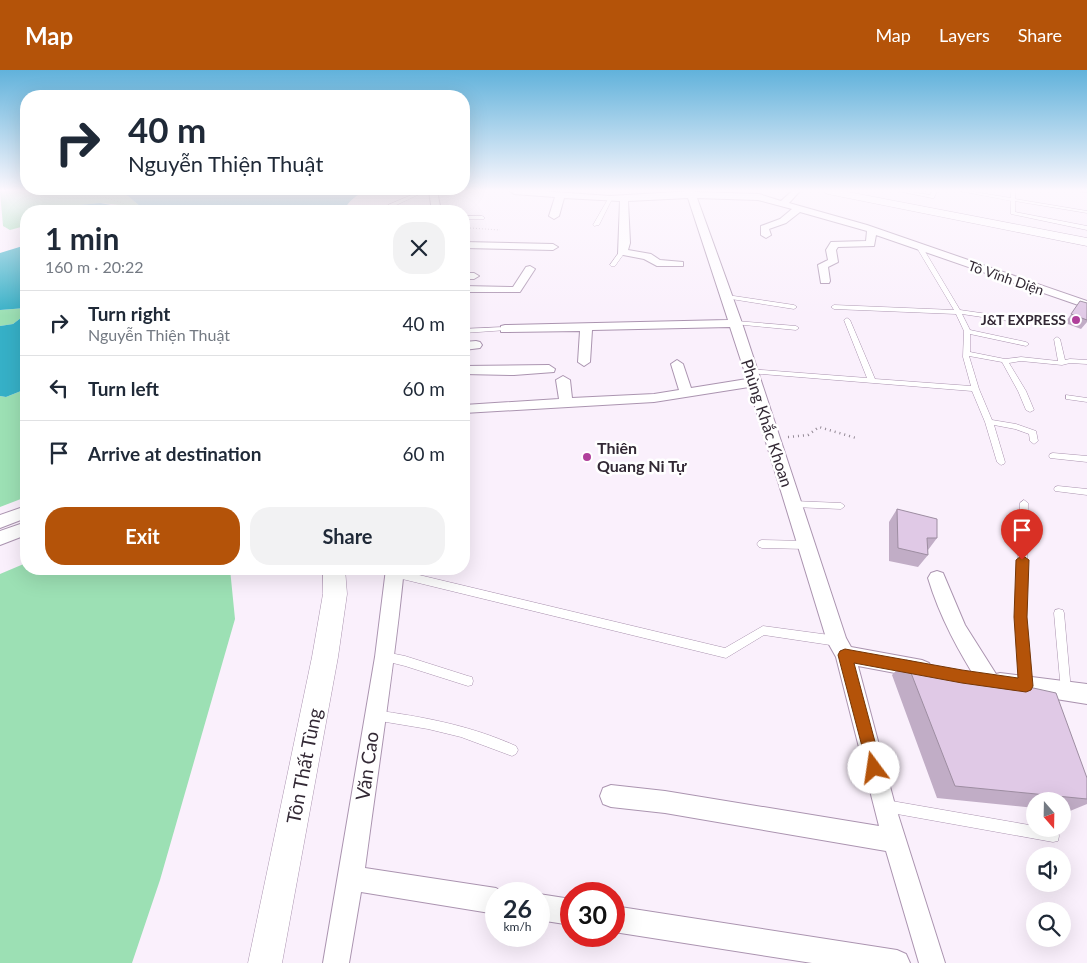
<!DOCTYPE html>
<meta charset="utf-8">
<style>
:root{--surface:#fff;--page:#f2f2f3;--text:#1f2937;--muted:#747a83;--line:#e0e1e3;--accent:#b45309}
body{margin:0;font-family:Lato,sans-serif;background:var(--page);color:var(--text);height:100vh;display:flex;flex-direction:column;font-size:19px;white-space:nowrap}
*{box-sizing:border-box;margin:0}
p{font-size:16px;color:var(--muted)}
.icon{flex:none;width:28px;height:28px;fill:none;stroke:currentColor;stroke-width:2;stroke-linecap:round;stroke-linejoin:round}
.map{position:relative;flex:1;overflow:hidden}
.sheet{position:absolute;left:20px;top:135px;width:450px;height:370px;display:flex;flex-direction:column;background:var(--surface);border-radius:20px;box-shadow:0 5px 20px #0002}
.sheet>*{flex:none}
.hud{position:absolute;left:20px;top:20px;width:450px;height:105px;border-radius:20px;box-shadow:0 5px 20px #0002;background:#fff;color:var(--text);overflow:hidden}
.needle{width:32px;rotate:160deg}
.controls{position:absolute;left:1026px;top:722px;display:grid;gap:10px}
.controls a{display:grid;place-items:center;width:45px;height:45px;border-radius:50%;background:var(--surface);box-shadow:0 5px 20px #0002;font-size:25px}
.speed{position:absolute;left:485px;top:812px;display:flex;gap:10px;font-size:25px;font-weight:700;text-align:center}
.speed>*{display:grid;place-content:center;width:65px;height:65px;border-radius:50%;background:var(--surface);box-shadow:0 5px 20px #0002;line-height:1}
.speed small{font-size:12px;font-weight:400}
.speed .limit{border:8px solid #d22;background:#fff;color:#111}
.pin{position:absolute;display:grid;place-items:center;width:42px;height:42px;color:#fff;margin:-51px -21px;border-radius:50% 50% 50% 0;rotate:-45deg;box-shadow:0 0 5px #0007}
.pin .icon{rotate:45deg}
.me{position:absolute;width:55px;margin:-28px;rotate:346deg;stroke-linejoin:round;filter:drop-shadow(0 0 4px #0008)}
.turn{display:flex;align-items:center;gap:18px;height:105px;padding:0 25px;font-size:22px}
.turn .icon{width:65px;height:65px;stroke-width:2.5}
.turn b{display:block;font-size:35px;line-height:42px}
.round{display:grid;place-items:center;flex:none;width:52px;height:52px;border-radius:20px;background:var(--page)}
.summary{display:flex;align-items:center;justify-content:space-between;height:85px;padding:0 25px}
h1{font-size:30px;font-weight:700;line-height:38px}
.cta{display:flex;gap:10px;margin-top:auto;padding:10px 25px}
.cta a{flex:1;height:58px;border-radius:20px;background:var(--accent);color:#fff;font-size:20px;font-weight:700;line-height:58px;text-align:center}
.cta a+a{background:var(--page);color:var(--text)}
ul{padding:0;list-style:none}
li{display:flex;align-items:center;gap:15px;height:65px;padding:0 25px;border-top:1px solid var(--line)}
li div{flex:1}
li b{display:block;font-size:19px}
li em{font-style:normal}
header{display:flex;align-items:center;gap:30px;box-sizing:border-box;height:70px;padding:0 25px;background:var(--accent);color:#fff}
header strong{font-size:24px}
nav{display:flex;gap:28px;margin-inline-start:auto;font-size:18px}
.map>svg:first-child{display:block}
</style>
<header>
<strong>Map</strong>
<nav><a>Map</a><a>Layers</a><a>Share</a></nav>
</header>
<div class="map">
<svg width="1087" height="893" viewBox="0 0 1087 893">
<rect width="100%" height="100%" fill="#faf0fc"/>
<path fill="#9ce0b4" d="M0,121H113L128,126L141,137L100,133L70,136L55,141H26V151L21,157L10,160L3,156Z
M26,238V244L13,254L0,256V240Z
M26,319V427L0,437V326L6,327Z
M26,493V499H230L235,549L160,810L132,893H0V504Z"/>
<path fill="#36b0c7" d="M113,121H367C357,124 348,131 344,141H172L141,137L128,126Z
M100,133L111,135L108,141H55L70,136Z
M26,175V238L0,240V183Z
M26,244V319L6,327L0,326V256L13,254Z"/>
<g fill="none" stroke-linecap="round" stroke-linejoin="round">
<g stroke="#ab94b0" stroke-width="1">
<path id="service" d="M421,121H426L392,137L390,141H386L388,135Z
M898,121H905L930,125L933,121H937L934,128H932Z
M960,121H968L1011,128V121H1015V129L1087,141V143L1015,131V142L1087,156V160L1011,144V131Z
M1083,121H1087V122H1083Z
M610,128L612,129L599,155L594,156L593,155L608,129Z
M482,146L484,147V149H464V146Z
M920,176L923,178L960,240L1015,248L1018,250L1015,252L962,244L970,260L1026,272L1029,274L1026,276L970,264V282L1005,289L1021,287L1058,291L1054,269L1057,267L1060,269L1065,290L1070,289L1087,290V294L1070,293L1062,295L1021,291L1009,293L1026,321L1034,340L1030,342L1026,340L1018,321L1002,292L969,286L979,319L992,350L1016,354L1036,361L1038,371L1034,374L1030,371L1029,364L1015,359L994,355L1005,392L1004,394L1001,395L997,392L985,352L972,321L749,303L746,301L749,299L867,308L844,250L847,248L850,250L875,309L971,316L963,287L964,261L956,244L834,239L831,237L834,235L954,240L917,178Z
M620,181L625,182L615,196H611L610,195Z
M727,225L794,235L797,237L794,239L725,228V226Z
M736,251L796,256L799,258L796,260L734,254L733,253Z
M505,257L508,259L507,260L464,263V259Z
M1066,325L1087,328V332L1066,329Z
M1053,383L1087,386V392L1050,388L1049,386L1050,384Z
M1058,416L1087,419V425L1055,421L1054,419L1055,417Z
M1024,430L1028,433L1026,547L1031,616L1030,620L1026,621L1022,620L1021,616L1016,547L1020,433Z
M793,431L841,433L845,436L841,439L793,437L789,434Z
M762,470L807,471L810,472L812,475L810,478L807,479L762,478L759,477L757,474L759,471Z
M394,499L725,578L763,556L837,566L841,568L842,571L841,574L837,576L764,565L726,588L394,507L391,506L389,503L391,500Z
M1059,539L1063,540L1064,543L1071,621L1070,625L1066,626L1062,625L1061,621L1054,543L1055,540Z
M385,582L405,586L468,606L472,607L473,611L472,615L468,616L405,596L381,590L380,587L381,584Z
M374,640C424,647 469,655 516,676L518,680L516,684L512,686L461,667L428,659L374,650L370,649L368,645L370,641Z
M886,730L1035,756V759H1048L1058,761L1059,766L1058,771L1053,772L886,742L882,740L880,736L882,732Z"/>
</g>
<g stroke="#ab94b0" stroke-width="2">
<path id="minor" d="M429,121H437L441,141H432Z
M510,121H540L610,126L694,121L695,122L759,124L781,131L792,121H800L789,133L867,155L1087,231V238L876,165L874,176L838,177L836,180L838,192L828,197L830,211L829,213H821L818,195L828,190L826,180L831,172L866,171L867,161L800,142L786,153L769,159L771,165L766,168L761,165V156L780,149L792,139L758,130L697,128L742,253L846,568L851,577L922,590L929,593L932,599L929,605L922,608L858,596L895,735L945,893H919L886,781L665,743L611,737L603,734L600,726L603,718L611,715L665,721L879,756L836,587L827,571L749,317L654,332L464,343V335L559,329L556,310L563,306L570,310L572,328L654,324L679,320L671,294L677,290L683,294L691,318L747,309L730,257L592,260L590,292L584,296L578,292L580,261L501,262V256L505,255L728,250L688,128L628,131L630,173L628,180L651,184L660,190L683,192V196H657L644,189L618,184L620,131L564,128L559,146L554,149L549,146L555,127L514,124Z
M464,172L553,174L558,177L553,180L464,178Z
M530,196L535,199L520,222H464V216L513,217L526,197Z
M464,203H474L479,206L474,209H464Z
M476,271L480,272L482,275L480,278L464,280V272Z
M549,295L555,299L554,302L514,305L464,304V296Z
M26,436V448L0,458V445Z
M26,452V465L0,475V461Z
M386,499H404C394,599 378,698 365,798L496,818L506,824H496V844L361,822L349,893H323L375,587Z
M937,501L943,503L965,555L996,604L1000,603L1087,614V634L981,617C959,582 940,548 928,508L931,503Z
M539,824L571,829V855L539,850Z
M614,836L897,880L906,884L910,893H812L614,862Z"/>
</g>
<g stroke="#ab94b0" stroke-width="1">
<path id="tertiary" d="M822,121H843L1087,168V176L828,124Z
M323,499H345L347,524L338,587L282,893H248L312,587L323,524Z"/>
</g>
<path stroke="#928894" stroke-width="1" stroke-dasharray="0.5 2.5" stroke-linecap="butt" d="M71,121L78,125L103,127L123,133L124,141
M470,158L500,160"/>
<path stroke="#928894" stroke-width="2.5" stroke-dasharray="1 4" stroke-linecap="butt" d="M788,367L808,365L819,357L856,368"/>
<use href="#service" fill="#fff" fill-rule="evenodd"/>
<use href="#minor" fill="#fff" fill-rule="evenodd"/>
<use href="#tertiary" fill="#fff" fill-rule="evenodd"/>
</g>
<path fill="#c1adc6" d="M912,121H927L926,122Z
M1080,231L1087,233V252L1081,259L1065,253Z
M897,439L937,468L928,480V485L918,497L889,491V452Z
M906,590L1087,708V734L1070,741L1062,740V731H1035V738L937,728L892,605Z"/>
<path fill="#e0c9e6" stroke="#9d8da1" d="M1080,231L1087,233V250L1071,244Z
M897,439L937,449V468H927L928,485L898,478Z
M906,590L1056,623L1087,708V729L955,716Z"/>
<linearGradient id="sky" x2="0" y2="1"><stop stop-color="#61b2db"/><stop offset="0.49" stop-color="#fdf8fe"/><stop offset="1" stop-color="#fdf8fe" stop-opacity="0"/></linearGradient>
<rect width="1087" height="246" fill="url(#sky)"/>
<path fill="#b45309" stroke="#753606" d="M1022,485L1029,490L1027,547L1033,616L1031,620L1026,622L962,613L854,593L882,698L879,703L874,705L869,703L838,585L840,581L845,579L962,600L1018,608L1014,547L1016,490Z"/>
<g fill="#b0409b" stroke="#fff" stroke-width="2">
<circle cx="1076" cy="250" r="5"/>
<circle cx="587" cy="387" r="5"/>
</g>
<g text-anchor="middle" stroke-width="5" stroke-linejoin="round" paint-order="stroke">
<g font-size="14" fill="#332935" stroke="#fff">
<text transform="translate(1006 208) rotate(19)" y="5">Tô Vĩnh Diện</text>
</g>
<g font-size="14" font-weight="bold" fill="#332935" stroke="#fff" text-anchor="end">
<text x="1066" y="255">J&amp;T EXPRESS</text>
</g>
<g font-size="16" fill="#332935" stroke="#fff">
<text transform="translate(767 353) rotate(72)" y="6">Phùng Khắc Khoan</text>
</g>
<g font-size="16" font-weight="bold" fill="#332935" stroke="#fff" text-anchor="start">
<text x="597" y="384">Thiên<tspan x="597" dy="18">Quang Ni Tự</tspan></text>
</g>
<g font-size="19" fill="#332935" stroke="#fff">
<text transform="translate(304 696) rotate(-79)" y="7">Tôn Thất Tùng</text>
<text transform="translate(367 696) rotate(-82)" y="7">Văn Cao</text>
</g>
</g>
</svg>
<div class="controls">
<a><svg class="needle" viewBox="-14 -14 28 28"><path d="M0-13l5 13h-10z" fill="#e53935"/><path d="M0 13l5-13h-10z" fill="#747a83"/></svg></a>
<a><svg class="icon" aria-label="sound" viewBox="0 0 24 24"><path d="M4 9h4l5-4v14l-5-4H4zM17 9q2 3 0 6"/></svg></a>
<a><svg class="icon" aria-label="search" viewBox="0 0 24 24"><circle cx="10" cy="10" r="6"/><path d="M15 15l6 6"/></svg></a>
</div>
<div class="speed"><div>26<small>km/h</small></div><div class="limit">30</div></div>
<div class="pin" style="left:1022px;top:490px;background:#d93025"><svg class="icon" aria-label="arrive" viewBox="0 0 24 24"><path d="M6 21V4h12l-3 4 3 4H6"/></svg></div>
<svg class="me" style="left:874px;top:698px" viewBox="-20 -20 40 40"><circle r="19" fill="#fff"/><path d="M0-13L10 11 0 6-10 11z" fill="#b45309"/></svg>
<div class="hud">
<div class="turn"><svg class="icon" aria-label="right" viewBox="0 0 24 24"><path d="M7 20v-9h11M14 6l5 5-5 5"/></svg><div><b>40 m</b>Nguyễn Thiện Thuật</div></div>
</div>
<section class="sheet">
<div class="summary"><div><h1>1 min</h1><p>160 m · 20:22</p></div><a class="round"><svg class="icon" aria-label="close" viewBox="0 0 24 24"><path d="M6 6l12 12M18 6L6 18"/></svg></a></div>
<ul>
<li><svg class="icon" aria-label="right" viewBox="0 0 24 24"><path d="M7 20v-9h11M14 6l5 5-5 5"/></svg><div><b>Turn right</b><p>Nguyễn Thiện Thuật</p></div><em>40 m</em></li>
<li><svg class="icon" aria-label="left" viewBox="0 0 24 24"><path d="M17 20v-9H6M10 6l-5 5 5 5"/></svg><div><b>Turn left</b></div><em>60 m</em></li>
<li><svg class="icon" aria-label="arrive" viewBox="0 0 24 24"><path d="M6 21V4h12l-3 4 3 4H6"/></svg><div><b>Arrive at destination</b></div><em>60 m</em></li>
</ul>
<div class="cta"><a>Exit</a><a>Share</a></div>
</section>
</div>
